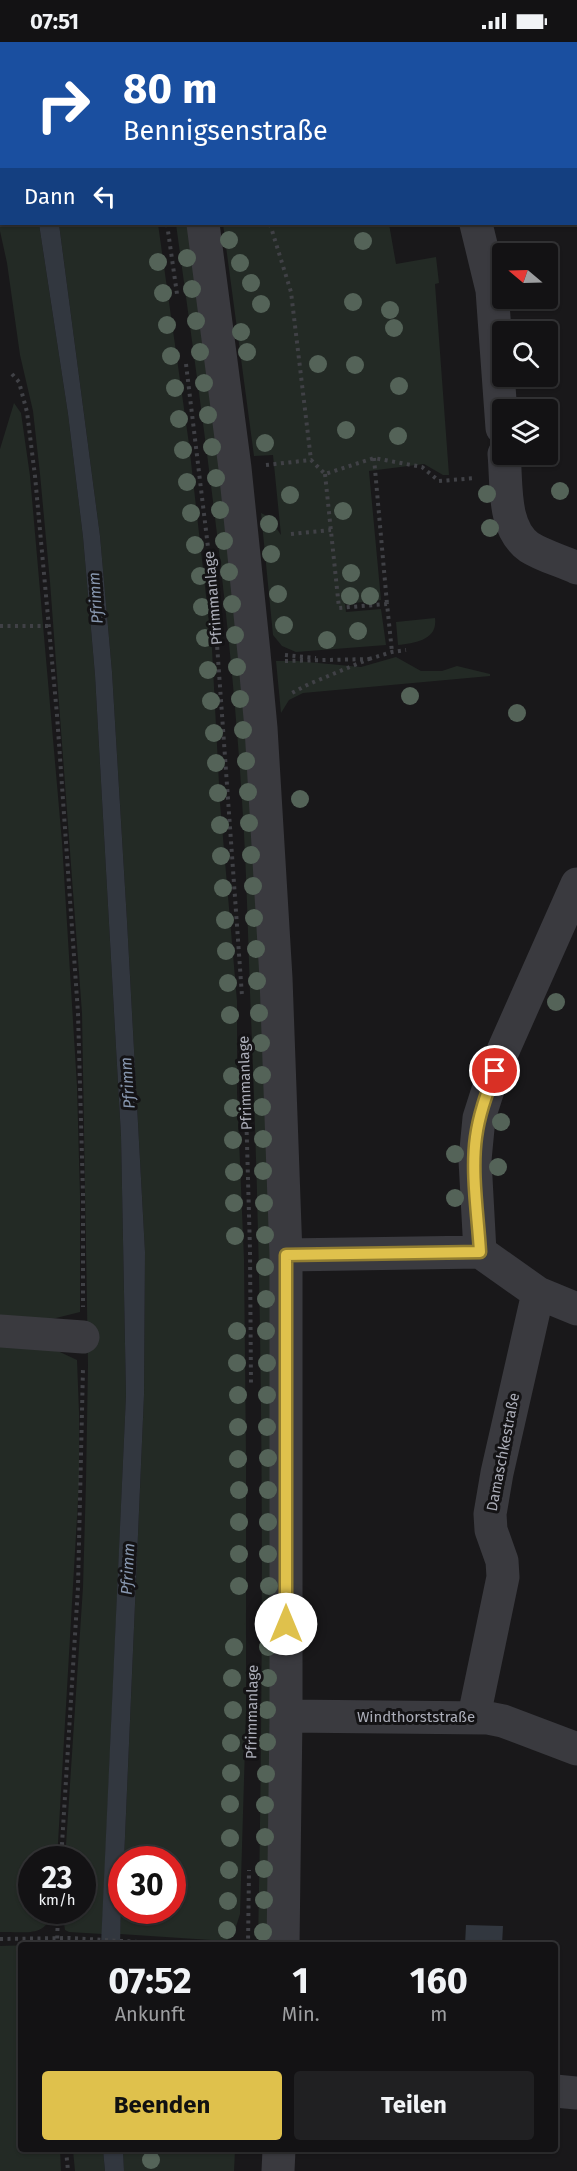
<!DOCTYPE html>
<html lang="de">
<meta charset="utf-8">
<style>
:root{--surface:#131214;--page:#202022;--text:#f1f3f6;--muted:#9d9ea0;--line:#323234;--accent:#dfc14c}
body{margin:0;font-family:"Fira Sans",sans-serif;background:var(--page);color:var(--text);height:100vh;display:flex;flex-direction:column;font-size:22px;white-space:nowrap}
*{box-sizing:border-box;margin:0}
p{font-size:20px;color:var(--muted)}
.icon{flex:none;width:33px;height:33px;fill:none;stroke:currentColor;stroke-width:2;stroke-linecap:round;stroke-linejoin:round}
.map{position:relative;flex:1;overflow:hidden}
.side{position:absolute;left:18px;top:1900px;width:540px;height:210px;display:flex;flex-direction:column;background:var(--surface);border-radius:6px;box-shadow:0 2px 4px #0004,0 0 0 2px var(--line)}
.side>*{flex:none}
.guide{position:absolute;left:0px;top:0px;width:578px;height:183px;box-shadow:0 2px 4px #0004,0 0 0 2px var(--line);background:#1a4fa0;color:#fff;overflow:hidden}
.needle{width:39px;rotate:289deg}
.tools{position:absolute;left:492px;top:201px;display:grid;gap:12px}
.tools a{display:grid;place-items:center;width:66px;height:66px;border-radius:6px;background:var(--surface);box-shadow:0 2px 4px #0004,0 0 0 2px var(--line);font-size:30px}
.speed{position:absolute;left:18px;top:1804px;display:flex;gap:12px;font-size:30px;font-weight:700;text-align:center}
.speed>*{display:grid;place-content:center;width:78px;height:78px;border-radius:50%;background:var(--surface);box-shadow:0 2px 4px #0004,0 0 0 2px var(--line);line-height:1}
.speed small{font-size:15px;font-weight:400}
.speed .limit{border:9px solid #d22;background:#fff;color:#111}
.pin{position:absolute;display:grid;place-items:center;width:51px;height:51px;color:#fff;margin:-26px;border:3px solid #fff;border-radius:50%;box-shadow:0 2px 6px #0007}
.me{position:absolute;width:66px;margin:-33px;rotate:0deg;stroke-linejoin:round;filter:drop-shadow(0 0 4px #0008)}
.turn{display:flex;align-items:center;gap:21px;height:126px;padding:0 24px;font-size:27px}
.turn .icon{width:78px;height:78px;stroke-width:2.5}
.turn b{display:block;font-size:42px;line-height:51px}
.then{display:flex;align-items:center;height:57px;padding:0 24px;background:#0003;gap:12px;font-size:22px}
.eta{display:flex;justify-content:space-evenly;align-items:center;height:102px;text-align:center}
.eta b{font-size:36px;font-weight:700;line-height:42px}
.cta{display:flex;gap:12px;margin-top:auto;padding:12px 24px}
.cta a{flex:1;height:69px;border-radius:6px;background:var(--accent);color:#111;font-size:24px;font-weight:700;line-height:69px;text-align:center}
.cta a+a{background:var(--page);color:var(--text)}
.status{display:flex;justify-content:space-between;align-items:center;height:42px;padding:0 30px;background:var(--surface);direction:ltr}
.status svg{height:16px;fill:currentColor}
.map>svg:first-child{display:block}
</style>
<div class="status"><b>07:51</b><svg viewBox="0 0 49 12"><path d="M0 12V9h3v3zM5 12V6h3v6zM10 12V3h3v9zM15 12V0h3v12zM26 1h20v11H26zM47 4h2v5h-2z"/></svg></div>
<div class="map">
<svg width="577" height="2129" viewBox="0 0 577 2129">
<rect width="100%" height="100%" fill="#19181a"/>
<path fill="#232a25" d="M0,49L2,182H39L68,372L83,495L95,633L121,1094L126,1353L102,1892L69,1890L65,1888L62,1869H82V1818H65L83,1545L86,1439L88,1323L82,971L50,540L40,432L33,369L20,313L7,221L0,189Z
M59,182H158L189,402L212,607L220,761L237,959V1050L244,1217L246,1413V1671L240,1872L233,1894L226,1899L120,1892L121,1865L122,1869H172V1818H124L144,1353L145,1210L127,879L112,630L100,494Z
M176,182H190L244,614L274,1212L269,1903H258C264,1594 264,1285 251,975C248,903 247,831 242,759C230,565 202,373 176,182Z
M223,182H389L396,222L436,215L439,241L435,242L449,433H443L424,422L369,429L381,558L345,562L346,570L381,567L386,603L296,610L282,604L273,593L261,471L269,475L281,493L273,413L254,414Z
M14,361L21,371L30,434L62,800L77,1044L80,1153V1270L36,1281L0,1278V407Z
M435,576C438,598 415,601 398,603L396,580Z
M396,615L421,629H442L457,624L490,632V634L303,651L289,658L281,671L276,619H297L361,625Z
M0,1294L45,1303L77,1318L79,1370V1441L57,1818H32V1869H53C45,1897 25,1889 0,1890Z
M34,1903H35L21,1904V2108H60L61,2129H0V1904Z
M73,2108H103L105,2129H75Z
M123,2108H235L234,2129H124Z"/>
<path fill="#32373f" d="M39,182H59L100,494L112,630L127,879L145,1210L144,1353L124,1818H122L120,1904L101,1903L126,1353L121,1094L95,633L83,495L68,372Z
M466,1883L503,1884L502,1903H465Z
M103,2108H123L124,2129H105Z"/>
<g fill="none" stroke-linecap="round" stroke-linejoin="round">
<path stroke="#404146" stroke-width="4" stroke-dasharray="3 4.5" stroke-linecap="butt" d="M139,0V2
M167,182L177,252
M270,182L291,250L311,418
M186,322L213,547
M12,332L19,340L27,370L35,434L57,673L78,971L83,1152V1265
M374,416L387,562
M266,423L311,418L325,432L374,416L422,425L439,439L476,436
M325,432L339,566L387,562L392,610
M291,492L331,488
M214,560L242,954
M0,584H50
M285,613L316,616
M369,617L392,610L406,608
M285,619L369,617L309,642L290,652
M245,1030L250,1208L251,1344
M61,1818L78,1545L83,1326
M0,1897L69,1896L210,1904
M57,1904L58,1869
M248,1904L249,1828
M66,2108L68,2129"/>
<path stroke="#3a3a3f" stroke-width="33" d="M175,0V2
M411,0V2
M497,2L500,0
M203,182L235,426L254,611L261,686L276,936L286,1213V1674L283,1904
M476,182L492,248L502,386
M504,412C507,442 502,486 529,505C543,514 562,519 577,526
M480,1210L475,1118L479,1076L494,1029L577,842
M286,1213L480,1210L538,1251L577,1267
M0,1289L83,1295
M286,1674L488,1676L503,1679L577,1707
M474,1674L503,1535L502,1519L491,1488L490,1472L497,1431L538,1251
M555,2049L577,2051
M278,2129L279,2108"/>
</g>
<g fill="#546358">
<circle cx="229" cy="198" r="9"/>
<circle cx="363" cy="199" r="9"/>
<circle cx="187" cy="216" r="9"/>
<circle cx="158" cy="220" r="9"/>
<circle cx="240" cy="221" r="9"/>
<circle cx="251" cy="241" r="9"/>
<circle cx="192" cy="247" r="9"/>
<circle cx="163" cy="251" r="9"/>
<circle cx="353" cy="260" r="9"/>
<circle cx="261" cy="262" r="9"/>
<circle cx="390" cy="268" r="9"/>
<circle cx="196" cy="279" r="9"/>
<circle cx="167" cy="283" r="9"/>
<circle cx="394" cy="286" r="9"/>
<circle cx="241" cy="290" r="9"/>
<circle cx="200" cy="310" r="9"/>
<circle cx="247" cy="310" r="9"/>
<circle cx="171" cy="314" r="9"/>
<circle cx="318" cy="322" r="9"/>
<circle cx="355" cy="323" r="9"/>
<circle cx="204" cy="341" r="9"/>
<circle cx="399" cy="344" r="9"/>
<circle cx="175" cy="346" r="9"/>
<circle cx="208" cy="373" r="9"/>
<circle cx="179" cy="377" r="9"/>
<circle cx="346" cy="388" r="9"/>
<circle cx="398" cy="394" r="9"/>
<circle cx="265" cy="401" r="9"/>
<circle cx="212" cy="405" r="9"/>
<circle cx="183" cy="408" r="9"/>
<circle cx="216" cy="436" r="9"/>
<circle cx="187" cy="440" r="9"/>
<circle cx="560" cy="449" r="9"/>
<circle cx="487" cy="452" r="9"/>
<circle cx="290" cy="453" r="9"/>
<circle cx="220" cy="468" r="9"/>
<circle cx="343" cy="469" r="9"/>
<circle cx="191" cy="471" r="9"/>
<circle cx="269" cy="482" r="9"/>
<circle cx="490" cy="486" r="9"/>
<circle cx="224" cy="499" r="9"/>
<circle cx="195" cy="503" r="9"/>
<circle cx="271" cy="512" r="9"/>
<circle cx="229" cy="530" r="9"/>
<circle cx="351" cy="531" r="9"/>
<circle cx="200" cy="534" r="9"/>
<circle cx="278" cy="552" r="9"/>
<circle cx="350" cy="554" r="9"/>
<circle cx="370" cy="554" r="9"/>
<circle cx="232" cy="562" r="9"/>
<circle cx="202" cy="565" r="9"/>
<circle cx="284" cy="583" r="9"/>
<circle cx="358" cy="589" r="9"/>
<circle cx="235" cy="593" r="9"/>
<circle cx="205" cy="596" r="9"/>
<circle cx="327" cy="598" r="9"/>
<circle cx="237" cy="625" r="9"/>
<circle cx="208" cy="628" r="9"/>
<circle cx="410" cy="654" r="9"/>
<circle cx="240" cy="657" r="9"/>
<circle cx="211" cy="659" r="9"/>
<circle cx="517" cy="671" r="9"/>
<circle cx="243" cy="688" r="9"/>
<circle cx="214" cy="691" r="9"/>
<circle cx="246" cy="719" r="9"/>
<circle cx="216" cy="721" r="9"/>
<circle cx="248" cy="750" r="9"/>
<circle cx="218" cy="751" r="9"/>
<circle cx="300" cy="757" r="9"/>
<circle cx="249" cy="781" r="9"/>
<circle cx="220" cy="783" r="9"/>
<circle cx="251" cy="813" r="9"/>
<circle cx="221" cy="814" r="9"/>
<circle cx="253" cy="844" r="9"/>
<circle cx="223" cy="846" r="9"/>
<circle cx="254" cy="876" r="9"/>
<circle cx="225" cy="878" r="9"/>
<circle cx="256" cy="907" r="9"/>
<circle cx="226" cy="909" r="9"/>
<circle cx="257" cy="939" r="9"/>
<circle cx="228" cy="941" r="9"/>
<circle cx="556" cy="960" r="9"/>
<circle cx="259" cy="971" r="9"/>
<circle cx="230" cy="973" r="9"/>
<circle cx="261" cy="1001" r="9"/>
<circle cx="262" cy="1033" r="9"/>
<circle cx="232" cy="1034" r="9"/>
<circle cx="262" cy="1065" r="9"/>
<circle cx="233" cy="1066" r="9"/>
<circle cx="501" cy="1080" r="9"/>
<circle cx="263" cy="1097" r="9"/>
<circle cx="233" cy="1098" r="9"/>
<circle cx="455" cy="1112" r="9"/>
<circle cx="498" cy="1125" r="9"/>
<circle cx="263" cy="1129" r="9"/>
<circle cx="234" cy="1130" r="9"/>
<circle cx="455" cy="1156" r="9"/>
<circle cx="234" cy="1161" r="9"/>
<circle cx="264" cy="1161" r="9"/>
<circle cx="265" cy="1193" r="9"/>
<circle cx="235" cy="1194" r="9"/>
<circle cx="265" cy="1225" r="9"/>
<circle cx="266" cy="1257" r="9"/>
<circle cx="237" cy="1289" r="9"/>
<circle cx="266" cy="1289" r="9"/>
<circle cx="237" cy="1321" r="9"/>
<circle cx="267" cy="1321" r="9"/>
<circle cx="238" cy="1353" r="9"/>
<circle cx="267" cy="1353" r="9"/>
<circle cx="238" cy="1385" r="9"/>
<circle cx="267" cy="1385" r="9"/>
<circle cx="268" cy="1416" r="9"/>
<circle cx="238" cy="1417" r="9"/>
<circle cx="239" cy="1448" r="9"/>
<circle cx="268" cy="1448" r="9"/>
<circle cx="239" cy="1480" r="9"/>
<circle cx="268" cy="1480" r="9"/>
<circle cx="239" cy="1512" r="9"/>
<circle cx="268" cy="1512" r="9"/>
<circle cx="239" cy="1544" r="9"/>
<circle cx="269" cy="1544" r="9"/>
<circle cx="269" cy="1575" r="9"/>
<circle cx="234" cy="1605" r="9"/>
<circle cx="268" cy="1605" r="9"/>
<circle cx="232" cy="1636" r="9"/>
<circle cx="268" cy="1636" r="9"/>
<circle cx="233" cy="1668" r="9"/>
<circle cx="267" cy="1668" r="9"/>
<circle cx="267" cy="1700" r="9"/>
<circle cx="231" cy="1701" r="9"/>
<circle cx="231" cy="1731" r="9"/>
<circle cx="266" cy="1732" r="9"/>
<circle cx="230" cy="1762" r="9"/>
<circle cx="265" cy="1763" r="9"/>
<circle cx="265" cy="1795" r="9"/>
<circle cx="230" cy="1796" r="9"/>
<circle cx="264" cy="1827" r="9"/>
<circle cx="229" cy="1828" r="9"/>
<circle cx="264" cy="1858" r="9"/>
<circle cx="228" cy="1859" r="9"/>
<circle cx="227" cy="1888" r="9"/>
<circle cx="263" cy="1890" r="9"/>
<circle cx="151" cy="2118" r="9"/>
</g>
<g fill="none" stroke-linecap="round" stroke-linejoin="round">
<g stroke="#917d31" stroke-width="15">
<path id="route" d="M286,1582V1213L480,1210C478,1174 471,1131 476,1095C479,1072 487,1051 495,1029"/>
</g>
<use href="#route" stroke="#dfc14c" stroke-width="10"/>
</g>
<g text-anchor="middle" stroke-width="6" stroke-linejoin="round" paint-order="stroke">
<g font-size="15" fill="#acaeb9" stroke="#141315">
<text transform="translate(213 556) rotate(-95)" y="5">Pfrimmanlage</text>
<text transform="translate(245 1041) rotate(-92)" y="5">Pfrimmanlage</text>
<text transform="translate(503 1410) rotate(-79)" y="5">Damaschkestraße</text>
<text transform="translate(252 1670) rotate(-89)" y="5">Pfrimmanlage</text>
<text x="416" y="1680">Windthorststraße</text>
</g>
<g font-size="16" font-style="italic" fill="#8797af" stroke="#141315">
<text transform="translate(95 556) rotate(-94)" y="6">Pfrimm</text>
<text transform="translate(127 1041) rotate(-94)" y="6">Pfrimm</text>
<text transform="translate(127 1527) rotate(-87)" y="6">Pfrimm</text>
</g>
</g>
</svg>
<div class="tools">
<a><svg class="needle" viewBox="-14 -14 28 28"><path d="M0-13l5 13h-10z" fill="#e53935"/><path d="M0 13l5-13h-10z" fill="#9d9ea0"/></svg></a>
<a><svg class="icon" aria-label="search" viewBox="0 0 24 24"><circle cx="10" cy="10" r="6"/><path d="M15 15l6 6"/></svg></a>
<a><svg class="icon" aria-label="layers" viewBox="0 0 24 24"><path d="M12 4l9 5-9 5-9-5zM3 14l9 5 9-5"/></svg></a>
</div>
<div class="speed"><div>23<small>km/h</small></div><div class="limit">30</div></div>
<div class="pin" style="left:495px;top:1029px;background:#d93025"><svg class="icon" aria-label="arrive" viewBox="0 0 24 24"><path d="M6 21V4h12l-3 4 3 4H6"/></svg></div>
<svg class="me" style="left:286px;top:1582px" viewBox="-20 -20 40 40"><circle r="19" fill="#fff"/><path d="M0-13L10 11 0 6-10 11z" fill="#dfc14c"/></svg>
<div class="guide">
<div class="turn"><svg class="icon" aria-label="right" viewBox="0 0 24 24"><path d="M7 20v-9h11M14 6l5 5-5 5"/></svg><div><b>80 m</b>Bennigsenstraße</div></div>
<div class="then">Dann<svg class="icon" aria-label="left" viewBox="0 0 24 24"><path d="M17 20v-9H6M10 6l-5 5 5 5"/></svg></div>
</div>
<section class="side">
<div class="eta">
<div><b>07:52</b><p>Ankunft</p></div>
<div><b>1</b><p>Min.</p></div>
<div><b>160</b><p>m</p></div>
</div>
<div class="cta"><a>Beenden</a><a>Teilen</a></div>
</section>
</div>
